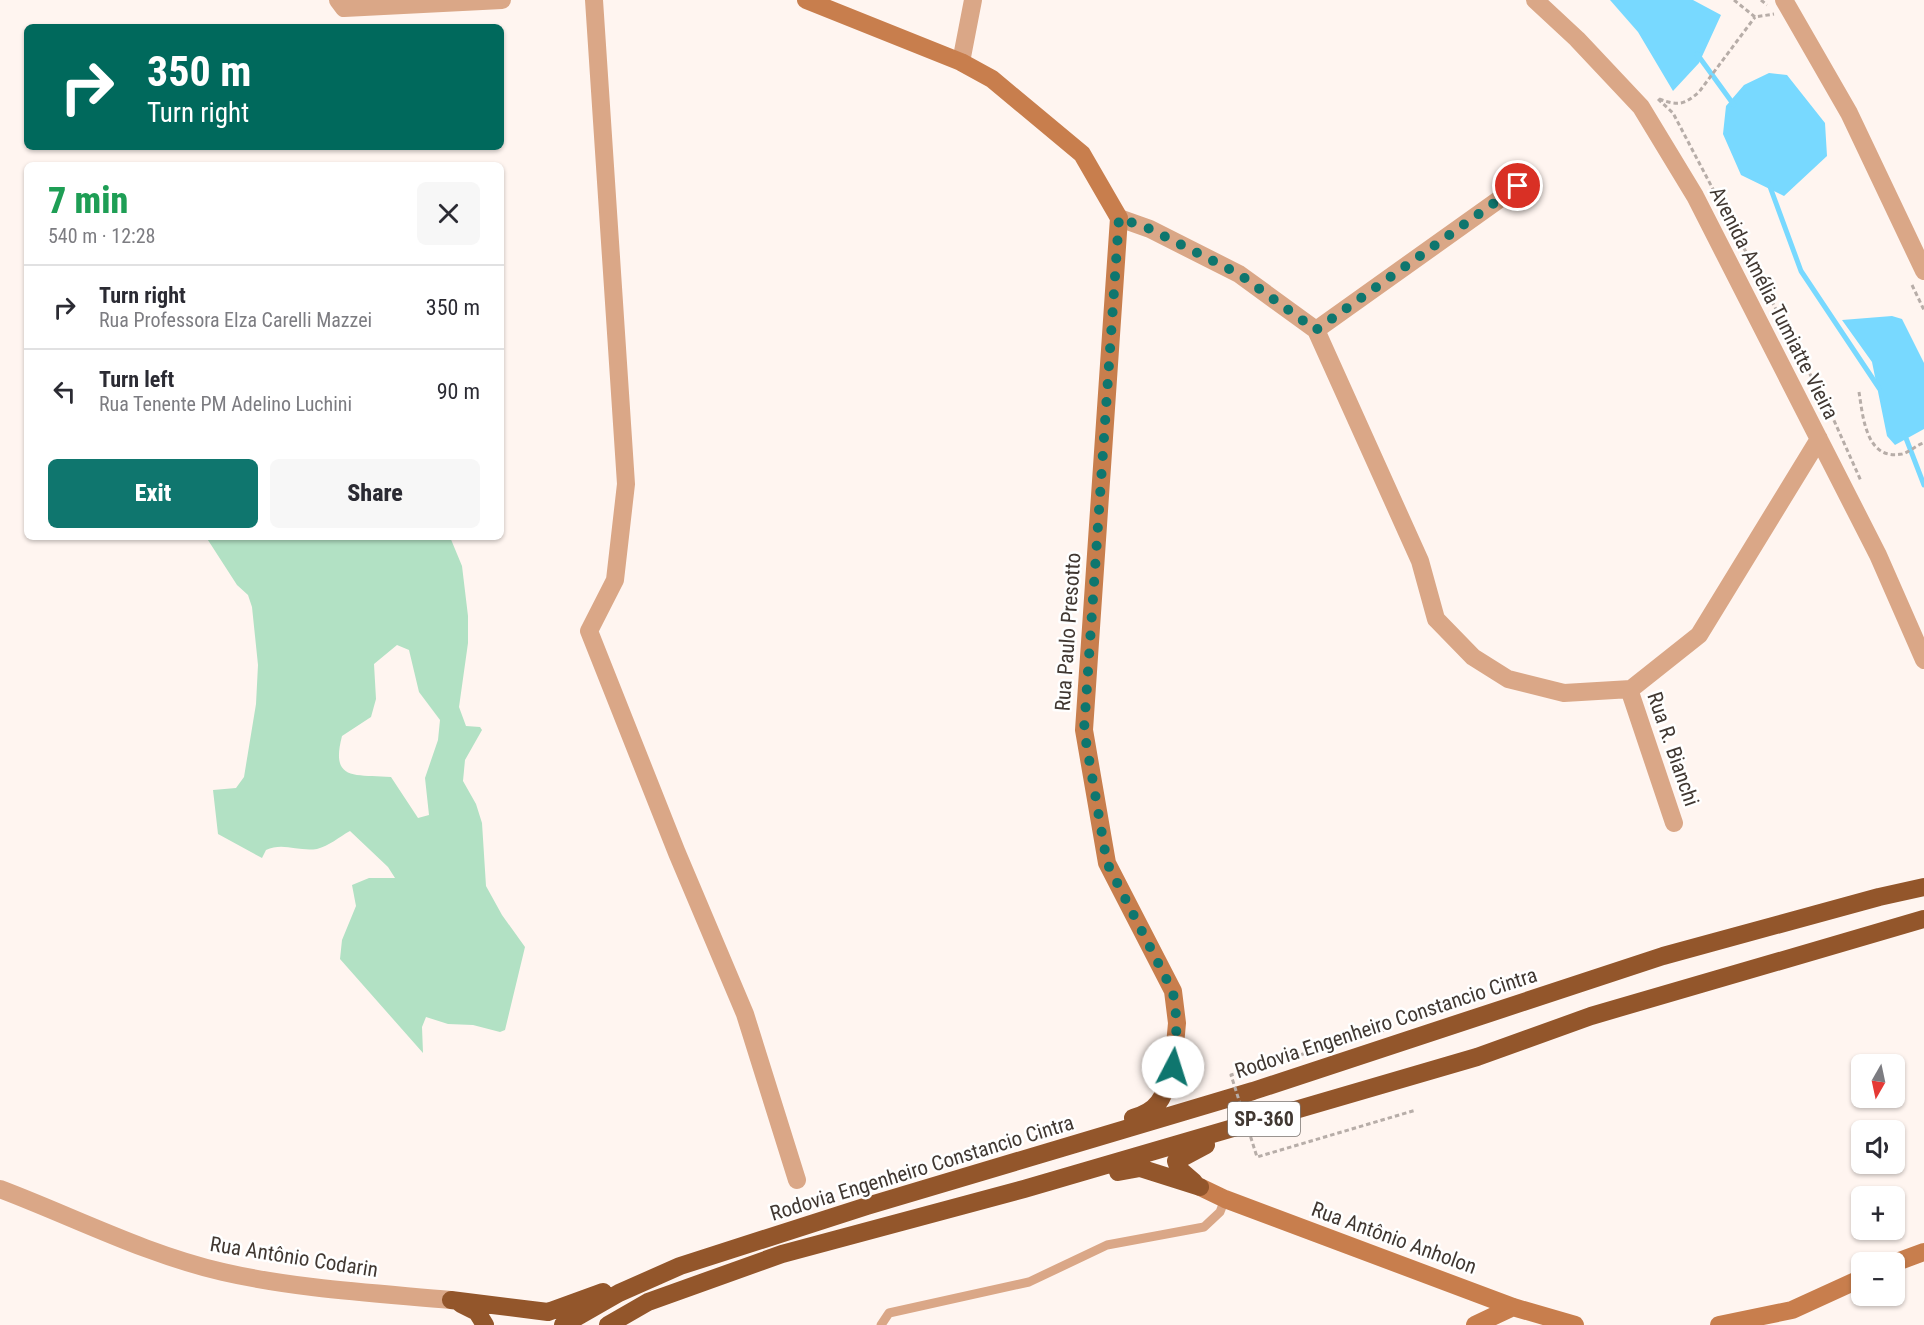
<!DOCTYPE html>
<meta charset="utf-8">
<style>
:root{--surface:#fff;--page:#f7f7f7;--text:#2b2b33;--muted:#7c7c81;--line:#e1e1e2;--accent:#0f766e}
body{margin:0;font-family:"Roboto Condensed",sans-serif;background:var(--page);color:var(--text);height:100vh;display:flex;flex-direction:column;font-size:22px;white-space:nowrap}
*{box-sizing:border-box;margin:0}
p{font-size:20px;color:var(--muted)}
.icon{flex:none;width:33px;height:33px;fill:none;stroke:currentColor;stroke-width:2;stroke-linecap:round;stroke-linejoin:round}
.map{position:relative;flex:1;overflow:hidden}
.panel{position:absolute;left:24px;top:162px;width:480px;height:378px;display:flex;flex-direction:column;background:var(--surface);border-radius:9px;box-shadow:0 2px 4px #0004}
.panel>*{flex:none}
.top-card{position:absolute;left:24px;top:24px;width:480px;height:126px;border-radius:9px;box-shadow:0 2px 4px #0004;background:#00695c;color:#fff;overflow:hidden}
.needle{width:39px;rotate:189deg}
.buttons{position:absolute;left:1851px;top:1054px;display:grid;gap:12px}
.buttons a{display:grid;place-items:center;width:54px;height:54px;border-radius:9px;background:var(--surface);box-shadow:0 2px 4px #0004;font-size:30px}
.pin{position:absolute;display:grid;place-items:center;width:51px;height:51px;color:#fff;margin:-26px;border:3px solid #fff;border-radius:50%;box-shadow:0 2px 6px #0007}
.me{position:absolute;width:66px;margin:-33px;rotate:5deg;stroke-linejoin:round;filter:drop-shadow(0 0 4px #0008)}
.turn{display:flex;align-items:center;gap:21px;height:126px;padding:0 24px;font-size:27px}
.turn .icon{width:78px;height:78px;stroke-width:2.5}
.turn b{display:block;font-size:42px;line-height:51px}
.round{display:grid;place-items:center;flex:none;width:63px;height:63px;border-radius:9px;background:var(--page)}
.headline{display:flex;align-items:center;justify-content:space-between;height:102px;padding:0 24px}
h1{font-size:36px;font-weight:800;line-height:45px;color:#1e9e55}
.cta{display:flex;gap:12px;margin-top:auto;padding:12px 24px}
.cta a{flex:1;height:69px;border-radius:9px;background:var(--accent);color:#fff;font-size:24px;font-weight:800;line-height:69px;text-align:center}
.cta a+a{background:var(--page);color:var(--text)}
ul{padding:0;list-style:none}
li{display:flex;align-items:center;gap:18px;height:84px;padding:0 24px;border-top:2px solid var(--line)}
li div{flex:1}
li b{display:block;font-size:22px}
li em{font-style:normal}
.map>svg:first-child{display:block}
</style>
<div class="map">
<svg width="1924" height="1325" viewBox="0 0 1924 1325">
<rect width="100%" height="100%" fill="#fff5f0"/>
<path fill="#b2e1c4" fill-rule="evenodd" d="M206,537H450L462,566L468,616V643L459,707L466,726L480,727L482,730L465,760L463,781L476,804L482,823L486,886L502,915L525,947L505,1030L500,1032L473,1025L448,1024L426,1017L422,1027L423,1053L340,959L342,940L356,906L352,885L369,878H395L388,867L350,831C339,837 329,846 317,849C299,852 283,842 266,850L262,858L218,834L213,790L236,788L244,777L256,704L258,665L252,607L248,595L237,585ZM397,645L409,650L419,692L440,720L438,740L425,778L429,815L418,818L391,777C355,774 330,782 342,736L371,717L376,699L374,664Z"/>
<path fill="#78d9ff" d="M1610,0H1693L1721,15L1699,63L1673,91L1638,32Z
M1769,73L1787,75L1825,123L1827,156L1784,196L1741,175L1723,134L1726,106L1744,85Z
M1892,316L1902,319L1924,363V429L1895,445L1887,436L1872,362L1842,320Z"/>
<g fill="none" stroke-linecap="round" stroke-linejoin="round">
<path stroke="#78d9ff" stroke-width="5" d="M1697,54L1734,105
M1769,184L1801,271L1879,388
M1904,433L1924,485"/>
<path stroke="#b7ada8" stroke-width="3" stroke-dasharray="4.5 3" stroke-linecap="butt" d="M1734,0L1755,17L1774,14
M1761,0L1767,5
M1658,99L1673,113L1832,416L1861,481
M1659,99C1678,106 1684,105 1699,92L1755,17
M1912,285L1924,310
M1859,392C1863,417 1866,461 1902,454C1910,452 1916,445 1924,443"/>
<path stroke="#daa787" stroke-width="9" d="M881,1325L889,1313L1029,1282L1107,1245L1204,1227L1220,1212L1225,1199"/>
<path stroke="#daa787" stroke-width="18" d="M338,0L344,8L502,0
M594,0L626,484L615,580L589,631L677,853L745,1014L797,1180
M1535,0L1577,39L1641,107L1695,196L1878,555L1924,660
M1784,0L1849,113L1924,271
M961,62L973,0
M1119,218L1150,229L1239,274L1316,330L1420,561L1436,619L1473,657L1508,679L1564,693L1631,689L1699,635L1819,439
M1316,330L1518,186
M1629,689L1674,823
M0,1189C74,1217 145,1254 223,1272C297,1289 375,1293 451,1300"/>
<path stroke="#c87e4d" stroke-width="18" d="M806,0L961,62L992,79L1082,154L1119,218L1084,730L1107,863L1173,991L1177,1023L1173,1067
M1200,1187L1225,1199L1513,1307L1575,1325
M1894,1263L1924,1252
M1475,1325L1513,1307
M1719,1325L1792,1310L1862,1278"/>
<path stroke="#93562b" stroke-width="18" d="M1133,1118C1162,1110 1164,1094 1173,1067
M1118,1172L1140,1168L1200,1187
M1194,1182L1179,1169L1176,1161L1206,1145
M451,1300L548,1312L603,1292
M461,1304L477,1312L485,1325
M563,1325L619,1293L680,1266L867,1206L1253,1091L1663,956L1879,897L1924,887
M608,1325L648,1302L782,1254L1024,1189L1477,1057L1591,1016L1924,919"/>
<path stroke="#b7ada8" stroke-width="3" stroke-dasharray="4.5 3" stroke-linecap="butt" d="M1392,1028L1231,1075L1257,1157L1416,1110"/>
</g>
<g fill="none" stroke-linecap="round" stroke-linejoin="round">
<path stroke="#0f766e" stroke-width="10" stroke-dasharray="0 18" d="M1173,1067L1177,1023L1173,992L1107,863L1084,730L1119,218L1150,229L1239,274L1316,330L1518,186"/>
</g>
<g text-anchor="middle" stroke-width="5" stroke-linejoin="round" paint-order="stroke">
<rect fill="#fff" stroke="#7a7470" stroke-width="1.5" x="1228" y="1102" width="72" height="34" rx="4.5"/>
<g font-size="20" font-weight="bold" fill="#413832">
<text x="1264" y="1126">SP-360</text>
</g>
<g font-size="21" fill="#413832" stroke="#fff">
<text transform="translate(1774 303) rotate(63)" y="7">Avenida Amélia Tumiatte Vieira</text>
<text transform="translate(1068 632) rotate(-86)" y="7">Rua Paulo Presotto</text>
<text transform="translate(1673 749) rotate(71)" y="7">Rua R. Bianchi</text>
<text transform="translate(1386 1023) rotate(-18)" y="7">Rodovia Engenheiro Constancio Cintra</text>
<text transform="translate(922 1168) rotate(-17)" y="7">Rodovia Engenheiro Constancio Cintra</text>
<text transform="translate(1394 1238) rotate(20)" y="7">Rua Antônio Anholon</text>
<text transform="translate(294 1257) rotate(9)" y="7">Rua Antônio Codarin</text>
</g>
</g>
</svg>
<div class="buttons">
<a><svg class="needle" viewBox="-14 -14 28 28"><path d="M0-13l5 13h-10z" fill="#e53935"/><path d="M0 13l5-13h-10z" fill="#7c7c81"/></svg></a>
<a><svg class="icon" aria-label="sound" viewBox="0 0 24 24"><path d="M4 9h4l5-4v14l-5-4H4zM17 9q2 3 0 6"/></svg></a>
<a>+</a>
<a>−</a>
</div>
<div class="pin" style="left:1518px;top:186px;background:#d93025"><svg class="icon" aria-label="arrive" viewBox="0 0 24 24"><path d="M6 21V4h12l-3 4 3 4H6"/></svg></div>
<svg class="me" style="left:1173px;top:1067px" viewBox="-20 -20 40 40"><circle r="19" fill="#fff"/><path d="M0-13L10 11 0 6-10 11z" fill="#0f766e"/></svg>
<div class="top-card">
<div class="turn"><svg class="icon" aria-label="right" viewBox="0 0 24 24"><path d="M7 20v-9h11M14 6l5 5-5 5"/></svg><div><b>350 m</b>Turn right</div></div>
</div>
<section class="panel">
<div class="headline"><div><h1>7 min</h1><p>540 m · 12:28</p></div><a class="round"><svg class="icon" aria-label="close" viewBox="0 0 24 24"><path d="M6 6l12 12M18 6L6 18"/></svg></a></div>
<ul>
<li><svg class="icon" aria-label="right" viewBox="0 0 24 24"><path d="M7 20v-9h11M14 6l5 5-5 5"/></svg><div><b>Turn right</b><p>Rua Professora Elza Carelli Mazzei</p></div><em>350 m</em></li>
<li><svg class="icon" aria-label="left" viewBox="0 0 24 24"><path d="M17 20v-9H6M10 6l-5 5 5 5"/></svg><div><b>Turn left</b><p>Rua Tenente PM Adelino Luchini</p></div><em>90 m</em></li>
</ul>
<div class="cta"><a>Exit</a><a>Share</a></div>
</section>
</div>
